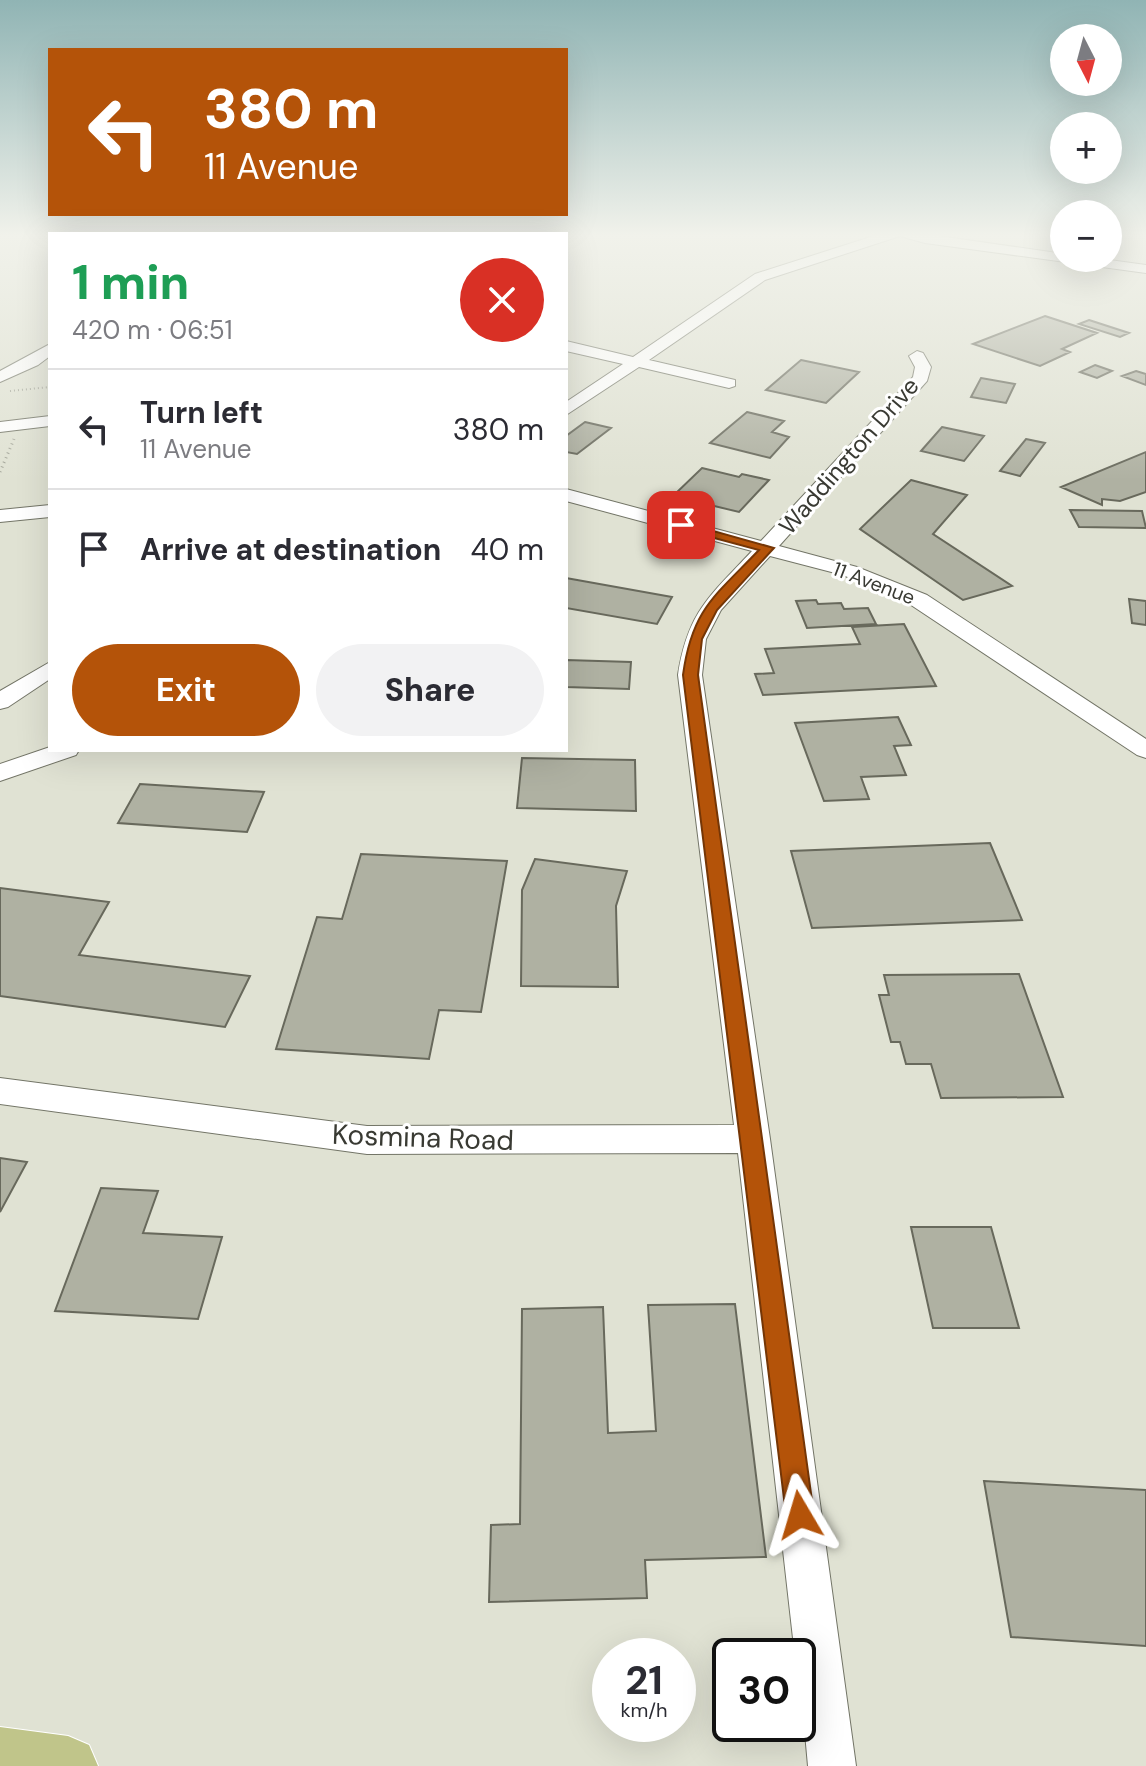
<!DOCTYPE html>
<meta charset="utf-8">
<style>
:root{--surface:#fff;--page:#f2f2f3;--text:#2b2b33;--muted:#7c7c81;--line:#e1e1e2;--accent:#b45309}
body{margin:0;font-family:"DM Sans",sans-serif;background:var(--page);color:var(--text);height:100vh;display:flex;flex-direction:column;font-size:30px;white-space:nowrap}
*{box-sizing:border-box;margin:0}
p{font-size:26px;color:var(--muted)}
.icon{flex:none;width:44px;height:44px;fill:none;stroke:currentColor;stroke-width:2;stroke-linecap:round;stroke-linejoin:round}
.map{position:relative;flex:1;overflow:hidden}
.panel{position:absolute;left:48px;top:232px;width:520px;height:520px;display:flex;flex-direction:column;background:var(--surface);border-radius:0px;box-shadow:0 8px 32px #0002}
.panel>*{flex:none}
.hud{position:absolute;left:48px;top:48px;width:520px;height:168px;border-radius:0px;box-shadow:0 8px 32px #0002;background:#b45309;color:#fff;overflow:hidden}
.needle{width:52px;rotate:174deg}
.fabs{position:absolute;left:1050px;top:24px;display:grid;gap:16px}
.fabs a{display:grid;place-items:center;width:72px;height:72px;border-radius:50%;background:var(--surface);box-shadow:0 8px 32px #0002;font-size:40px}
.speed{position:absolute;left:592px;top:1638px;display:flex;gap:16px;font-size:40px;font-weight:700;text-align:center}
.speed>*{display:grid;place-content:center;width:104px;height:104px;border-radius:50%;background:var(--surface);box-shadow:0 8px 32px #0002;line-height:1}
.speed small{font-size:20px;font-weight:400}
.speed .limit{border:4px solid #111;border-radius:12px;background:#fff;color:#111}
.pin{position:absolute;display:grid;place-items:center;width:68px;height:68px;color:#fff;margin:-34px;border-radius:16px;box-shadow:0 4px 12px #0006}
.me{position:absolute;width:88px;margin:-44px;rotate:353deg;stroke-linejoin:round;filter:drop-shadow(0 0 6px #0008)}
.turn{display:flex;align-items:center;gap:28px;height:168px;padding:0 24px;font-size:36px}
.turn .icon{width:104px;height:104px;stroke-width:2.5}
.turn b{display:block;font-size:56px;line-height:68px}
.round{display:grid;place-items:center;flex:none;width:84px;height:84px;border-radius:42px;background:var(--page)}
.overview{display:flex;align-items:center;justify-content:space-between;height:136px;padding:0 24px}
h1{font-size:48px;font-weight:800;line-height:60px;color:#1e9e55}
.cta{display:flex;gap:16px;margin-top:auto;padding:16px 24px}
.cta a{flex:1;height:92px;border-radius:48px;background:var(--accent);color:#fff;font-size:32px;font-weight:800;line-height:92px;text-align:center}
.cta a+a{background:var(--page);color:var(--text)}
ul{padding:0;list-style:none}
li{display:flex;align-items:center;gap:24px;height:120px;padding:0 24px;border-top:2px solid var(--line)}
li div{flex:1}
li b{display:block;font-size:30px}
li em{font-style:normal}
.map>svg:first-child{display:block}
</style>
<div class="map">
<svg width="1146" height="1766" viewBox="0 0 1146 1766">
<rect width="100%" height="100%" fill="#e0e2d3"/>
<path fill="#afb1a2" stroke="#68695c" stroke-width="2" d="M1045,316L1097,333L1062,349L1070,352L1040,366L973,344Z
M1089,320L1129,333L1120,337L1079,324Z
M801,360L859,372L826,403L766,390Z
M1095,365L1112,371L1097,378L1080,372Z
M1136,371L1146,374V385L1122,376Z
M981,378L1015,384L1006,403L971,397Z
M747,412L784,421L772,432L789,437L770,458L710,443Z
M585,422L611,428L577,454L566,452V436Z
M942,427L984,436L964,461L921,451Z
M1026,439L1045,443L1020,476L1000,471Z
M1146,452V492L1120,501L1102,499V505L1061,487Z
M702,468L739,477L742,474L769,480L739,512L673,496Z
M911,480L967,495L933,534L1012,586L963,600L860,529Z
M1070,510L1142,511L1146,528L1079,527Z
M566,578L672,597L657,624L566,608Z
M1129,599L1146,601V625L1132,623Z
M816,600L818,604L841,603L844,609L868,608L876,624L807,628L796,601Z
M904,624L936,686L763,695L755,674L774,673L765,649L860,644L852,627Z
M566,660L631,662L629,689L566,687Z
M898,717L911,745L894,746L906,775L861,777L869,799L824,801L795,723Z
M522,758L635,760L636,811L517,808Z
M140,784L264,792L247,832L118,823Z
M990,843L1022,920L812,928L791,851Z
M361,854L507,861L481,1012L439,1010L429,1059L276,1049L317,917L342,919Z
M535,859L627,871L616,906L618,987L521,986L522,890Z
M0,888L109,902L79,955L250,976L225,1027L0,996Z
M1019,974L1063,1097L941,1098L931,1064H906L900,1042H891L879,995H889L884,975Z
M0,1158L27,1162L0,1212Z
M101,1188L158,1191L143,1233L222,1237L198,1319L55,1311Z
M911,1227H991L1019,1328H933Z
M735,1304L766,1557L645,1560L647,1598L489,1602L491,1525L520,1524L522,1309L603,1307L608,1433L656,1431L648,1305Z
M984,1481L1146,1490V1646L1011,1637Z"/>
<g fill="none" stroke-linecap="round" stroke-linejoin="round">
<g stroke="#737567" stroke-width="2">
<path id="minor" d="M222,233H237L222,234Z
M383,233H396L383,234Z
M536,233H549L536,234Z
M883,233H918L1064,254V258H1095L1146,265V273L925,243L900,236L765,280L649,360L735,380V386L729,388L639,367L566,415V402L623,364L566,351V341L633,357L755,274Z
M50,344V356L38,365L0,382V371Z
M917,351L923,353L931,367L927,381L779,546L857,567L927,595L1146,739V758L1137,755L911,605L843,575L770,556L721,610L706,639L702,675L770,1139L856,1766H808L798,1656H795L738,1153L367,1154L0,1104V1078L367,1126L734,1125L678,675C688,611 710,596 752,551L566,501V489L761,541L913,377L915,367L909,356Z
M50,416V426L0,432V422Z
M50,505V517L0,522V510Z
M50,662V679L8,707L0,709V691Z
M50,747V750H79L76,755L0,781V764Z"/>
</g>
<g stroke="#fff" stroke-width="2">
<path id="major" d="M0,1727L68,1736L89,1745L98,1766H0Z"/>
</g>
<path stroke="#a2a498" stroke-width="2" stroke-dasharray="1 3" stroke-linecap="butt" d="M10,391L50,387"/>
<path stroke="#a2a498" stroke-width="3" stroke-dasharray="1 4" stroke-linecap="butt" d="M0,472L14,439"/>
<use href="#minor" fill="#fff" fill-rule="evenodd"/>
<use href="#major" fill="#c0c58a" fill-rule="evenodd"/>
</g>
<linearGradient id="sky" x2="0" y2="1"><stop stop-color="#90b4b4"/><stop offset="0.49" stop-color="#f1f2eb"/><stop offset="1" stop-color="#f1f2eb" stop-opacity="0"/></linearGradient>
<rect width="1146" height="480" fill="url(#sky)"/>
<path fill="#b45309" stroke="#753606" stroke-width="2" d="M681,522L774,548L717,610L702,639L698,675L814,1515L810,1525L800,1529L790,1525L786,1515L683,675C692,609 715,596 759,550L677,528V523Z"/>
<g text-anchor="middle" stroke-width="6" stroke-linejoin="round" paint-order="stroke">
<g font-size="20" fill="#393a33" stroke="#fff">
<text transform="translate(874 583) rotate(21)" y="7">11 Avenue</text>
</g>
<g font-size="24" fill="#393a33" stroke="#fff">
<text transform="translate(849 456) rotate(-49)" y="8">Waddington Drive</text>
</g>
<g font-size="28" fill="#393a33" stroke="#fff">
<text transform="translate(423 1137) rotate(2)" y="10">Kosmina Road</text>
</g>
</g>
</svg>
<div class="fabs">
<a><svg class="needle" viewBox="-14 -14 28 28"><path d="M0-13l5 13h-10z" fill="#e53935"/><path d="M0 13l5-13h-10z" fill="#7c7c81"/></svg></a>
<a>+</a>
<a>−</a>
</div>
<div class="speed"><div>21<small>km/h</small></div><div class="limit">30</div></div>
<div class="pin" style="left:681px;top:525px;background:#d93025"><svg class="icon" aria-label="arrive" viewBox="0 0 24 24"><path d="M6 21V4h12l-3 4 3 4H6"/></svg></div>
<svg class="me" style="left:800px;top:1515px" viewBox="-20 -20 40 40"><path d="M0-17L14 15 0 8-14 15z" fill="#b45309" stroke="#fff" stroke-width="4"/></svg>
<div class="hud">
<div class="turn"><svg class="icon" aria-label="left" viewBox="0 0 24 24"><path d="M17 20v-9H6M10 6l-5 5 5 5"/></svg><div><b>380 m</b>11 Avenue</div></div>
</div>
<section class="panel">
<div class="overview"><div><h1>1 min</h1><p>420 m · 06:51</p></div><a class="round" style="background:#d93025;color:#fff"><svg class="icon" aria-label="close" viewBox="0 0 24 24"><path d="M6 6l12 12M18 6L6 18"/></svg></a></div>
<ul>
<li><svg class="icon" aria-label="left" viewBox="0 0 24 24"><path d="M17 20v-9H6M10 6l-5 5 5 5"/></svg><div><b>Turn left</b><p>11 Avenue</p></div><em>380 m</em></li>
<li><svg class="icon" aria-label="arrive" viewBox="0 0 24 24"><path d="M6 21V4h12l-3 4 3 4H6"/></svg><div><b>Arrive at destination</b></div><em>40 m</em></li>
</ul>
<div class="cta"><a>Exit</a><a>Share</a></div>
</section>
</div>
